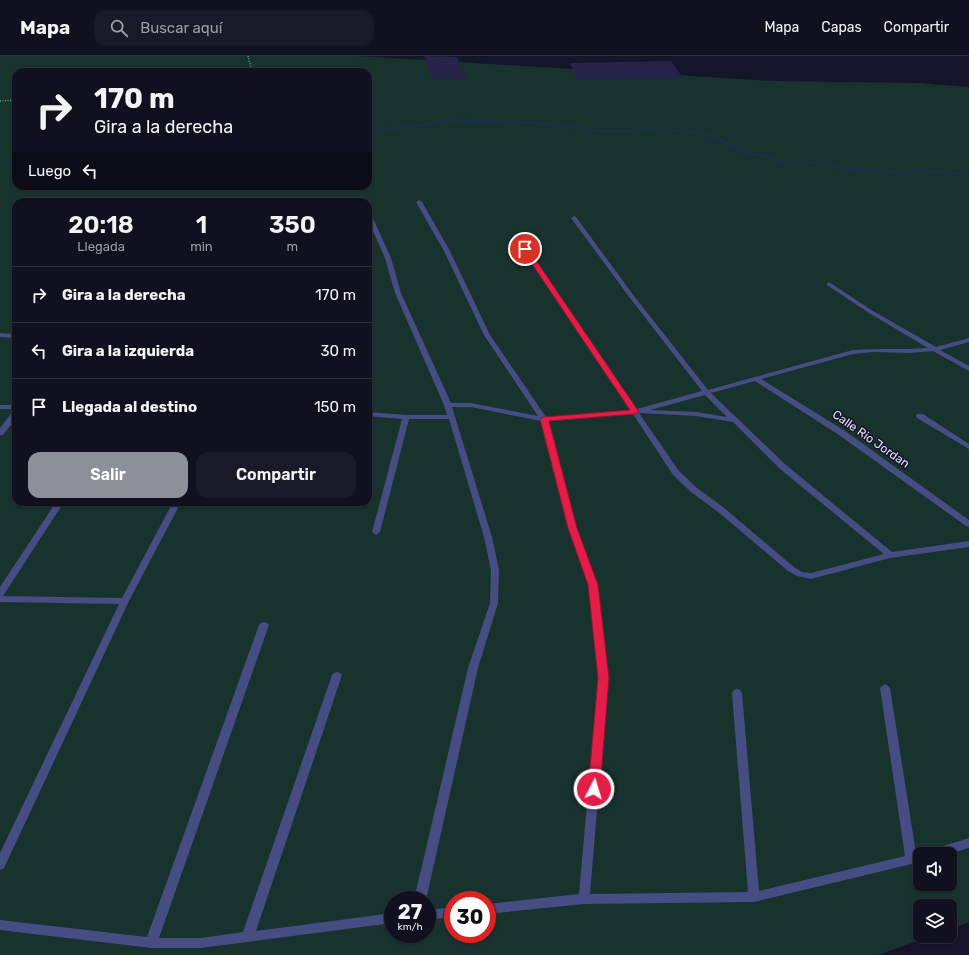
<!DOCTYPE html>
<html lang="es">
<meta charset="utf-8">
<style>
:root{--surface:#10101f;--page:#191928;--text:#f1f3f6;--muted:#9c9da4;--line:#30303d;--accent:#8c9099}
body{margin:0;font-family:Rubik,sans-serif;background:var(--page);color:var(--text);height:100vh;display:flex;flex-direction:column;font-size:15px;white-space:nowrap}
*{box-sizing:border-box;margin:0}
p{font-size:13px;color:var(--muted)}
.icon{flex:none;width:22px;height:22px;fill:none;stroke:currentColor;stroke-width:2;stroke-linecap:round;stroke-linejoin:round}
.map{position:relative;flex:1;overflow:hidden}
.panel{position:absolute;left:12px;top:142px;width:360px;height:308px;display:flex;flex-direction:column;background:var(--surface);border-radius:12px;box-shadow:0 1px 3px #0004,0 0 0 1px var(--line)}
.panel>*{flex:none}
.guide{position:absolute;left:12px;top:12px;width:360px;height:122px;border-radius:12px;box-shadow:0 1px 3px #0004,0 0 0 1px var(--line);background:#10101f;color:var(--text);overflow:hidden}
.controls{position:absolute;left:913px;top:791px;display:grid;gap:8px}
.controls a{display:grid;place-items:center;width:44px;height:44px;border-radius:8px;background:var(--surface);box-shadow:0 1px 3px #0004,0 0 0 1px var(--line);font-size:20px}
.speed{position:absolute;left:384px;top:835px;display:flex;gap:8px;font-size:20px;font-weight:700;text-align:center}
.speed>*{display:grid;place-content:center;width:52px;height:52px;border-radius:50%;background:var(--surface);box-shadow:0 1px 3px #0004,0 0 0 1px var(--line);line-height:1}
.speed small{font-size:10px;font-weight:400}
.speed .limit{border:6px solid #d22;background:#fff;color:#111}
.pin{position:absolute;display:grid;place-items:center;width:34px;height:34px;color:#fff;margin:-17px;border:2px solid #fff;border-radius:50%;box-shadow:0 1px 4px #0007}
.me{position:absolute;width:44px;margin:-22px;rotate:5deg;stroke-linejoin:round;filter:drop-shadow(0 0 3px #0008)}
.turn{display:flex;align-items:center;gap:14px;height:84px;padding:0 16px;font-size:18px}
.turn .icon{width:52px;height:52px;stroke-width:2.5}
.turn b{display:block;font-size:28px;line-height:34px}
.then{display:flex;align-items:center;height:38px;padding:0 16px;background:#0003;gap:8px;font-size:15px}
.eta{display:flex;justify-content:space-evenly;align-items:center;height:68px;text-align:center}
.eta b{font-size:24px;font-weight:600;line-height:28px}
.button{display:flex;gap:8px;margin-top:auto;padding:8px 16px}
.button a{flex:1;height:46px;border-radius:12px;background:var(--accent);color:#fff;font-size:16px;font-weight:600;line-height:46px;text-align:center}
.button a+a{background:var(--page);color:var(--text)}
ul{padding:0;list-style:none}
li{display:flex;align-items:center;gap:12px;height:56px;padding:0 16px;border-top:1px solid var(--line)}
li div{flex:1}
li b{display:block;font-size:15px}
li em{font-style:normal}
header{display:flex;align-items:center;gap:24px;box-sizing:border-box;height:56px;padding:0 20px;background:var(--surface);border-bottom:1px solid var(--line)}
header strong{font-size:19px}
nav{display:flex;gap:22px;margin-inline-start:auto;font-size:14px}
.search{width:280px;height:36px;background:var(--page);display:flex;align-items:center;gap:10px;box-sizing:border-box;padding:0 14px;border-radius:12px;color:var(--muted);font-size:15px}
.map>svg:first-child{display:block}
</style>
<header>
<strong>Mapa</strong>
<div class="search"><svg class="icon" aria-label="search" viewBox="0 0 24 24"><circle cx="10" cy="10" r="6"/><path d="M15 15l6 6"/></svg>Buscar aquí</div>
<nav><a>Mapa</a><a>Capas</a><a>Compartir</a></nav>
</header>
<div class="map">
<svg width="969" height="899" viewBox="0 0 969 899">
<rect width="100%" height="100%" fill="#151529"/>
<path fill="#18322d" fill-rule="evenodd" d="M0,0H359L772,25L919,27L969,31V866L950,873V850H920V880H930L879,899H0ZM16,16H368V130H16ZM16,146H368V446H16ZM920,798H950V828H920ZM393,844H427V878H393ZM453,844H487V878H453Z"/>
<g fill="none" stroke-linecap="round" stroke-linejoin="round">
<path fill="#17324b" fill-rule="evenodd" d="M439,63L530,66L567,69L595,74H631L645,72L697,75L716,79L729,88L741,91L748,96L767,100L777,105L821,106L848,112L902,116L921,114L969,117V119L921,116L902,118L848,114L821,108L776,107L765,102L746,98L739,93L727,90L714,81L697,77L645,74L631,76H595L567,71L530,68L440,65L431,69L368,77V75L430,67Z
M0,106L16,107V109L0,108Z"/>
</g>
<path fill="#252347" d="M424,0L457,1L467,23L433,24Z
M671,5L683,22L577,24L570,7Z"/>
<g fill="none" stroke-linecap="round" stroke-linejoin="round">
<path stroke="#42ae96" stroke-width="1.5" stroke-dasharray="1 1.5" stroke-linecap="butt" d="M248,0L252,16
M0,45L16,44"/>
<path fill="#464d82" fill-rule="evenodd" d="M419,144L422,146L450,195L490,279L546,361L630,354L513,180L516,178L519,180L637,353L702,335L630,242L571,162L574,160L576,161L634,240L708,334L853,294C878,292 903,294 928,292L869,257L827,229V227L829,226L873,255L936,291L969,282V286L940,294L969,310V315L933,295L910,297L874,296L853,298L761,323L845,375L969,464V471L966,470L839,379L755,325L711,337L786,409L892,496L969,485V491L890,502L811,523L797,520L788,515L717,455L691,436L673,419L633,358L548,365L576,472L597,529L608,622L590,838L748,836L732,637L734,634L737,633L740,634L742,637L759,835L905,800L880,632L882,630L885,628L888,630L890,632L916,797L920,796L924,798H920V806L754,846L584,848L487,858V848L579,838L598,622L589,529L568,472L541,365L471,351H452L492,481L499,514L498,547L478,612L426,844H414L468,612L490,547L491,514L484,481L449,363H409L380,476L376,479L372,476L402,363L368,360V356L406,359H447L444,349L395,237L385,202L368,164V156L371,158L391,202L401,237L451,347H471L538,360L484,279L444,195L416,146ZM705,339L727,361L696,356L650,354ZM639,357L696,360L733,366L780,413L884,498L811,517L802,516L794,511L723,451L697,432L679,415Z
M0,277L16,278V282L0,281Z
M0,349H16V353H0Z
M13,355H16V362L3,379H0V372Z
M917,358H923L969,388V393L917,362L916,360Z
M56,446H64L3,540L122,542L173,446H181L129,545L4,812L0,814V797L119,548L0,546V531Z
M264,566L267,567L269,569L159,882H201L243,876L332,619L334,617L337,616L340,617L342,619L256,875L393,857V867L201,892H151L0,874V864L147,881L259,569L261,567Z
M969,782V792L948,798H926L928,795Z
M453,851V861L427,864V854Z"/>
</g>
<path fill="#e11d48" stroke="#92132f" d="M523,191H527L639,356L635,358L549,365L577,472L598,529L609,622L600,733L598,736L594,738L590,736L588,733L598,622L588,529L568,472L540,363L544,361L630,354L522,193Z"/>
<g text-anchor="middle" stroke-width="3" stroke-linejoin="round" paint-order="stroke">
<g font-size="12" fill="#e1e2fb" stroke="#151529">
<text transform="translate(871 383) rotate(35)" y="4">Calle Rio Jordan</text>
</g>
</g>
</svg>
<div class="controls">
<a><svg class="icon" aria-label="sound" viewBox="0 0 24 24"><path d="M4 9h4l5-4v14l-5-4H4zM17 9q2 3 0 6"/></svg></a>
<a><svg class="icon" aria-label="layers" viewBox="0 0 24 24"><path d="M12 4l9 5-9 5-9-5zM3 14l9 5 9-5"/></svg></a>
</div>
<div class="speed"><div>27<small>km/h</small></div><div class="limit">30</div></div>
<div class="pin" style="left:525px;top:193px;background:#d93025"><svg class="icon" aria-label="arrive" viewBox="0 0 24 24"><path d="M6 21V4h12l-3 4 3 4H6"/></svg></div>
<svg class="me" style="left:594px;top:733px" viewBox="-20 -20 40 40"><circle r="17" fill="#e11d48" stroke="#fff" stroke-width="3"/><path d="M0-11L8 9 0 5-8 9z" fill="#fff"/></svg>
<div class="guide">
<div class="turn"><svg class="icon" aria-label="right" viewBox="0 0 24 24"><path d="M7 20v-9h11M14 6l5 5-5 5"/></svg><div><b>170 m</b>Gira a la derecha</div></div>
<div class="then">Luego<svg class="icon" aria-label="left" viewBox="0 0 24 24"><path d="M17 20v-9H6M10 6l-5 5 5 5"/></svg></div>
</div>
<section class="panel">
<div class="eta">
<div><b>20:18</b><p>Llegada</p></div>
<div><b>1</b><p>min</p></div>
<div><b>350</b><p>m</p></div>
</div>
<ul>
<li><svg class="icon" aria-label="right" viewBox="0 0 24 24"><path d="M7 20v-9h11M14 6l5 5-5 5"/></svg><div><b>Gira a la derecha</b></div><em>170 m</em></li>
<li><svg class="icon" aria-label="left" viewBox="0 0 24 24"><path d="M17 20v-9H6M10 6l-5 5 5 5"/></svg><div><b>Gira a la izquierda</b></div><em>30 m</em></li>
<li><svg class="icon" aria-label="arrive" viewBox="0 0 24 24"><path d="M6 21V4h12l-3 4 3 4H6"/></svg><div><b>Llegada al destino</b></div><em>150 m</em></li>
</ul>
<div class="button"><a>Salir</a><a>Compartir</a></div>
</section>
</div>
